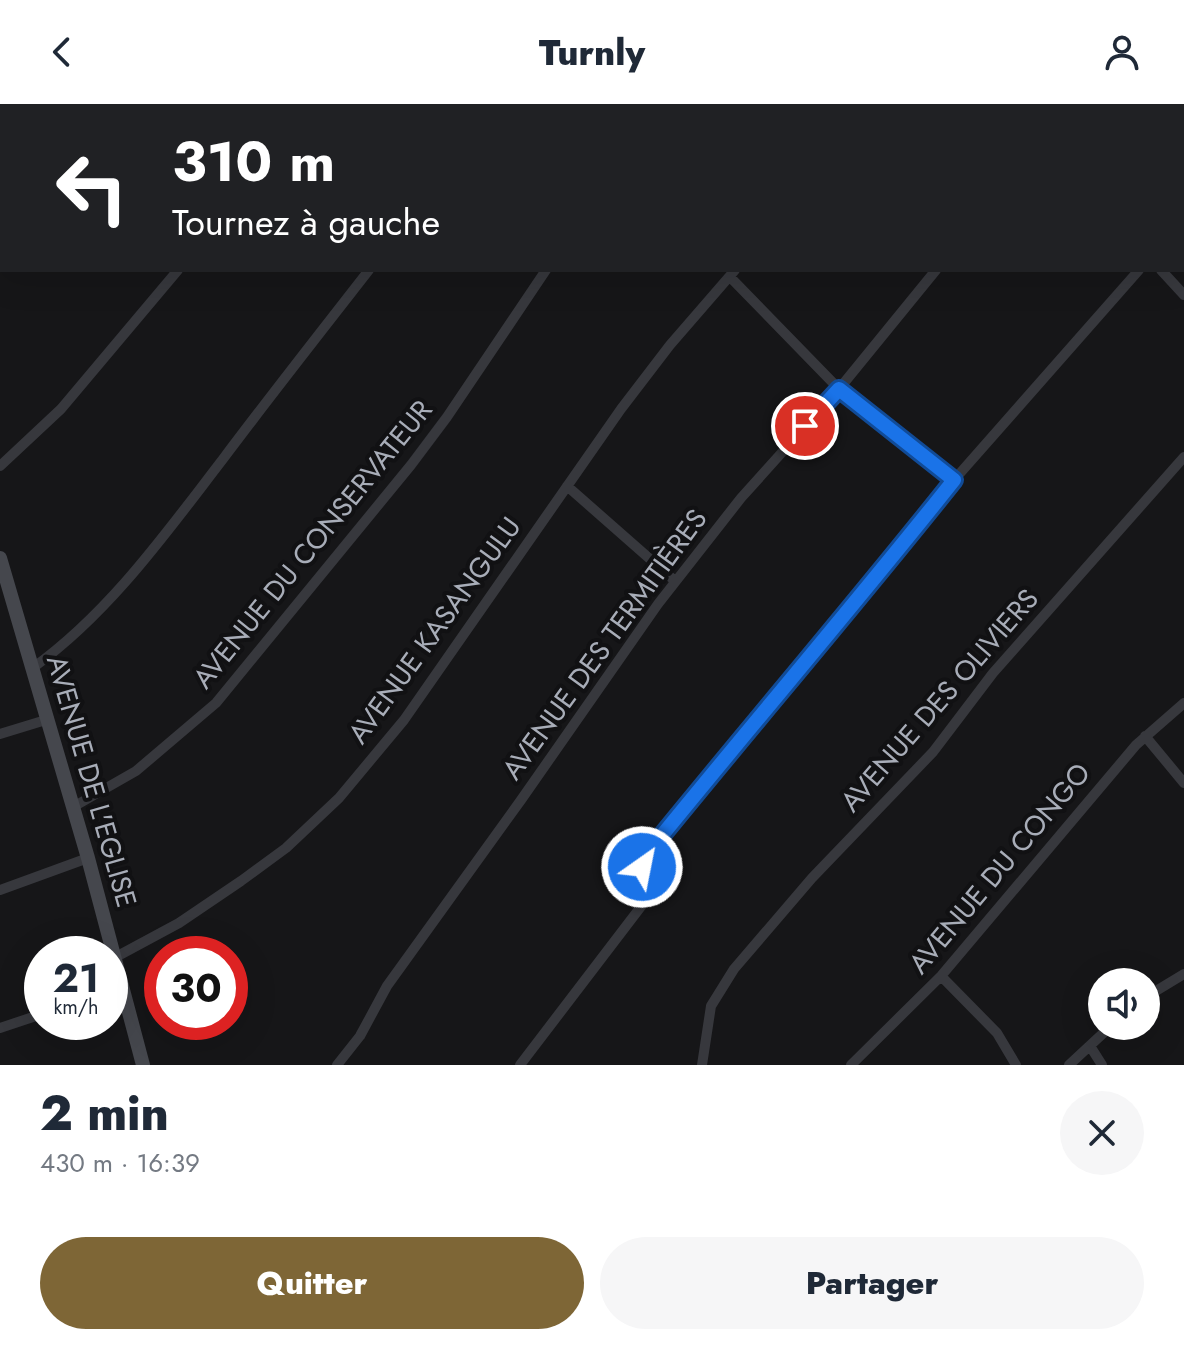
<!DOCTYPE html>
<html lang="fr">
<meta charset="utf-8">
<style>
:root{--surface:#fff;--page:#f6f6f7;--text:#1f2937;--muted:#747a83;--accent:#7e6636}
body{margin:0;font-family:Jost,sans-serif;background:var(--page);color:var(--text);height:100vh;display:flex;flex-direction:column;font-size:30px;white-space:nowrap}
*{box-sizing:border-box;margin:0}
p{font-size:26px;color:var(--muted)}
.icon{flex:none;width:44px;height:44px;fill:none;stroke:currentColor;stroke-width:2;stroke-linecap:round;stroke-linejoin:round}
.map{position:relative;height:961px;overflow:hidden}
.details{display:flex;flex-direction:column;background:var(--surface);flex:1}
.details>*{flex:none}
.hud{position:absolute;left:0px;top:0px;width:1184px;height:168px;box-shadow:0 8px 32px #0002;background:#202124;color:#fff;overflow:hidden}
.tools{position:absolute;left:1088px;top:864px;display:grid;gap:16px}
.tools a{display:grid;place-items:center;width:72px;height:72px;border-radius:50%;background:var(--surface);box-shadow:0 8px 32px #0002;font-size:40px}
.speed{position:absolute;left:24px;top:832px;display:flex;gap:16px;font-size:40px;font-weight:700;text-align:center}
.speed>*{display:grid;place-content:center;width:104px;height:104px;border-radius:50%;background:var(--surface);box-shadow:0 8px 32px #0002;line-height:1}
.speed small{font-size:20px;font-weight:400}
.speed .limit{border:12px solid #d22;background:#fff;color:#111}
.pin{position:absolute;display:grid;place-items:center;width:68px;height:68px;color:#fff;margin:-34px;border:4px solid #fff;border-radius:50%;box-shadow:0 2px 8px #0007}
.me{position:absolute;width:88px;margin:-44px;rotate:33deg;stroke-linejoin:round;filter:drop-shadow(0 0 6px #0008)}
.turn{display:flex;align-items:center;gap:28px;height:168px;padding:0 40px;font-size:36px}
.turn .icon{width:104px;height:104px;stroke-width:2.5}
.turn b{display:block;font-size:56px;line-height:68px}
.round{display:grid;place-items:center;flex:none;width:84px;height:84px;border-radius:42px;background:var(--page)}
.summary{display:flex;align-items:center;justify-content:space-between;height:136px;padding:0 40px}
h1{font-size:48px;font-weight:800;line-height:60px}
.cta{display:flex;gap:16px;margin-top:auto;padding:16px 40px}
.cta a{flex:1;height:92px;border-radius:48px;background:var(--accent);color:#fff;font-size:32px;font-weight:800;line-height:92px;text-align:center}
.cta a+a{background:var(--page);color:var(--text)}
header{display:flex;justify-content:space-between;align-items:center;height:104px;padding:0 40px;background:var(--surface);font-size:36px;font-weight:800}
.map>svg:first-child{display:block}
</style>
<header><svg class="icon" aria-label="back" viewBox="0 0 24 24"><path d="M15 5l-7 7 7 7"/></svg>Turnly<svg class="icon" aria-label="person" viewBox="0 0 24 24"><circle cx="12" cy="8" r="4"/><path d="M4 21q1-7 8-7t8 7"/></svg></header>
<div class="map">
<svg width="1184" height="961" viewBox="0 0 1184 961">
<rect width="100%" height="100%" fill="#161618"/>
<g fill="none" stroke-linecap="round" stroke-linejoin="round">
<path stroke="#37383d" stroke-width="10" d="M1001,0L1003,2
M110,2L112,0
M304,2L306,0
M494,2L496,0
M680,2L682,0
M872,2L873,0
M1069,2L1071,0
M1182,113L1184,110
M0,147L2,144
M1161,166L1184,191
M730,173L839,285L954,376
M0,362L61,305L178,166
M567,382L675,477
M34,563C110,508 166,429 223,355C271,291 320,229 369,166
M0,630L49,615
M1145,632L1184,679
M73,703L136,667L216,599L411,361L447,313L546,166
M0,786L88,754
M114,854L179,819L241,777L286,744L339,694L404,616L621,305L670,241L735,166
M941,872L997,929L1016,961
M1146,893L1184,870
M0,924L42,910
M1090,942L1102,961
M337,961L360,932L387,882L521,696L658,500L741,394L839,285L936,166
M520,961L646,796L642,763L646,751L787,578L832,528L954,376L1139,166
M702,961L711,902L734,865L812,774L933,648L993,569L1184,353
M851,961L941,872L1136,641L1184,599
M1069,961L1111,922"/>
<path stroke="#45474d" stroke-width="14" d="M0,454L88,754L143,961"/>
</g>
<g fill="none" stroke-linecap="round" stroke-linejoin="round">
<g stroke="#114b97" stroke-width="20">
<path id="route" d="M642,763L646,751C748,625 853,503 954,376L839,285L805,322"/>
</g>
<use href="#route" stroke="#1a73e8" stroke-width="14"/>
</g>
<g text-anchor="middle" stroke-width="8" stroke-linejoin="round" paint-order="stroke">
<g font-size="28" fill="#a8adb8" stroke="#111113">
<text transform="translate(312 440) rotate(-51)" y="10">AVENUE DU CONSERVATEUR</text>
<text transform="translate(434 526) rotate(-54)" y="10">AVENUE KASANGULU</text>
<text transform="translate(604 540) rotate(-54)" y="10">AVENUE DES TERMITIÈRES</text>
<text transform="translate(939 596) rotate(-49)" y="10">AVENUE DES OLIVIERS</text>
<text transform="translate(92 677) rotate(74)" y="10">AVENUE DE L'EGLISE</text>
<text transform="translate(999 764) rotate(-50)" y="10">AVENUE DU CONGO</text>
</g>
</g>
</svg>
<div class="tools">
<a><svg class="icon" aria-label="sound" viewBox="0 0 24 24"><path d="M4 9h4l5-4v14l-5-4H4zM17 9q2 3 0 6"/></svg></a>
</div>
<div class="speed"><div>21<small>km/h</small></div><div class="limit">30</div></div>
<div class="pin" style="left:805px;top:322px;background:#d93025"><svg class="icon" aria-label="arrive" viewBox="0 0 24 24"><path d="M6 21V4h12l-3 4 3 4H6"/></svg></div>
<svg class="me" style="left:642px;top:763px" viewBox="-20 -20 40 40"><circle r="17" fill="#1a73e8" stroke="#fff" stroke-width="3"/><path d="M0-11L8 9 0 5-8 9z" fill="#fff"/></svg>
<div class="hud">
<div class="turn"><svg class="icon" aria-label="left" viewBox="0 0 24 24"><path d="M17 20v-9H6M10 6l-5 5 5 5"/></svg><div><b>310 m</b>Tournez à gauche</div></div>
</div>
</div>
<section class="details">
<div class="summary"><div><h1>2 min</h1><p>430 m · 16:39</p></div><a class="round"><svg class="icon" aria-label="close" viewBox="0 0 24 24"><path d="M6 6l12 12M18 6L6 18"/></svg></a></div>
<div class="cta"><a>Quitter</a><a>Partager</a></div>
</section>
